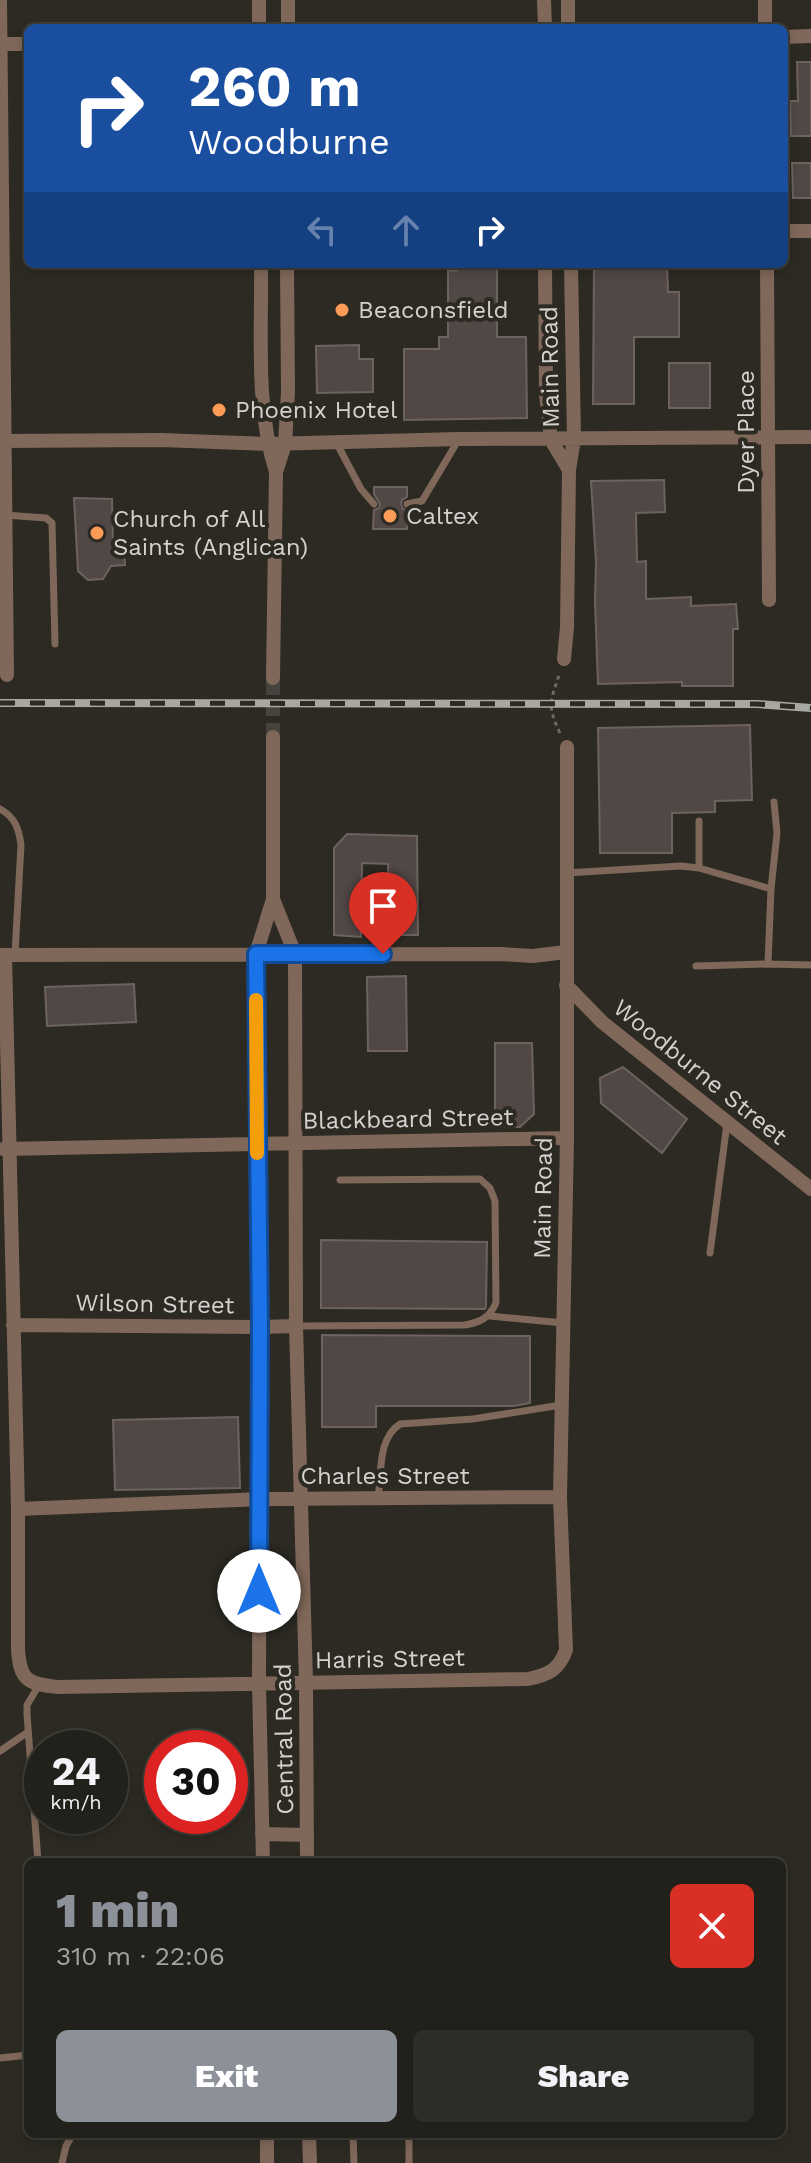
<!DOCTYPE html>
<meta charset="utf-8">
<style>
:root{--surface:#21201a;--page:#2d2d27;--text:#f1f3f6;--muted:#a2a3a2;--line:#3e3e39;--accent:#8c9099}
body{margin:0;font-family:"Work Sans",sans-serif;background:var(--page);color:var(--text);height:100vh;display:flex;flex-direction:column;font-size:30px;white-space:nowrap}
*{box-sizing:border-box;margin:0}
p{font-size:26px;color:var(--muted)}
.icon{flex:none;width:44px;height:44px;fill:none;stroke:currentColor;stroke-width:2;stroke-linecap:round;stroke-linejoin:round}
.map{position:relative;flex:1;overflow:hidden}
.sheet{position:absolute;left:24px;top:1858px;width:762px;height:280px;display:flex;flex-direction:column;background:var(--surface);border-radius:12px;box-shadow:0 4px 12px #0003,0 0 0 2px var(--line)}
.sheet>*{flex:none}
.banner{position:absolute;left:24px;top:24px;width:764px;height:244px;border-radius:12px;box-shadow:0 4px 12px #0003,0 0 0 2px var(--line);background:#1a4fa0;color:#fff;overflow:hidden}
.speed{position:absolute;left:24px;top:1730px;display:flex;gap:16px;font-size:40px;font-weight:700;text-align:center}
.speed>*{display:grid;place-content:center;width:104px;height:104px;border-radius:50%;background:var(--surface);box-shadow:0 4px 12px #0003,0 0 0 2px var(--line);line-height:1}
.speed small{font-size:20px;font-weight:400}
.speed .limit{border:12px solid #d22;background:#fff;color:#111}
.pin{position:absolute;display:grid;place-items:center;width:68px;height:68px;color:#fff;margin:-82px -34px;border-radius:50% 50% 50% 0;rotate:-45deg;box-shadow:0 0 8px #0007}
.pin .icon{rotate:45deg}
.me{position:absolute;width:88px;margin:-44px;rotate:0deg;stroke-linejoin:round;filter:drop-shadow(0 0 6px #0008)}
.turn{display:flex;align-items:center;gap:28px;height:168px;padding:0 32px;font-size:36px}
.turn .icon{width:104px;height:104px;stroke-width:2.5}
.turn b{display:block;font-size:56px;line-height:68px}
.lanes{display:flex;align-items:center;height:76px;padding:0 32px;background:#0003;justify-content:center;gap:40px;direction:ltr}
.lanes .off{opacity:.35}
.round{display:grid;place-items:center;flex:none;width:84px;height:84px;border-radius:12px;background:var(--page)}
.overview{display:flex;align-items:center;justify-content:space-between;height:136px;padding:0 32px}
h1{font-size:48px;font-weight:800;line-height:60px;color:var(--accent)}
.button{display:flex;gap:16px;margin-top:auto;padding:16px 32px}
.button a{flex:1;height:92px;border-radius:12px;background:var(--accent);color:#fff;font-size:32px;font-weight:800;line-height:92px;text-align:center}
.button a+a{background:var(--page);color:var(--text)}
.map>svg:first-child{display:block}
</style>
<div class="map">
<svg width="811" height="2163" viewBox="0 0 811 2163">
<rect width="100%" height="100%" fill="#2c2a23"/>
<path fill="#514846" stroke="#6c6260" stroke-width="2" d="M797,62H811V136H791L790,101H798Z
M792,163H811V198H793Z
M456,264H497V337H526L527,418L404,420V349H439V337H448V270L456,271Z
M594,264H667L668,292H679V337H634V404H593Z
M359,345V359H373V392L317,393L316,346Z
M669,363H710V408H669Z
M664,480L665,512L636,513L637,562L646,561V599L691,597V606L736,604L738,629H733V686H682V682L598,684L595,601L596,562L591,481Z
M374,487H407V497L402,500L401,504L403,509L407,510V529H373L374,510L379,508L380,504L374,494Z
M74,498L112,499L113,542L124,541L125,565L111,566L103,579L88,580L78,571Z
M750,725L752,800L715,801V812L672,813V853H600L598,728Z
M347,834L417,836L418,935H390L388,864L362,863L361,937L334,935V848Z
M406,976L407,1051H368L367,977Z
M134,984L136,1022L47,1026L45,987Z
M495,1043H532L534,1114L520,1127L495,1126Z
M623,1067L687,1119L662,1153L601,1103L600,1078Z
M321,1240L487,1242L486,1307L485,1309L321,1308Z
M322,1335L530,1336V1403L514,1406H376V1427H322Z
M238,1417L240,1488L115,1490L113,1420Z"/>
<g fill="none" stroke-linecap="round" stroke-linejoin="round">
<path stroke="#45433d" stroke-width="14" stroke-dasharray="14 7" stroke-linecap="butt" d="M273,737V678"/>
<path stroke="#6d6b66" stroke-width="3" stroke-dasharray="4 4" stroke-linecap="butt" d="M560,733C546,704 551,701 560,672"/>
<path stroke="#7f6859" stroke-width="7" d="M336,442L361,489L374,504
M407,504L422,501L459,439
M5,515L46,518L52,523L55,644
M0,809C15,817 19,829 21,845L15,954
M699,821V868
M566,873L681,866L699,868L771,889L768,964L811,965
M771,889L777,833L774,802
M696,966L768,964
M710,1253L727,1123
M490,1316L563,1323
M296,1326L465,1325C481,1322 489,1318 496,1303L495,1201L490,1188L480,1179L340,1180
M378,1498C382,1473 377,1439 400,1424L473,1419L561,1405
M0,1751L28,1732
M38,1862L27,1714V1705L39,1685
M0,2058L28,2055
M353,2134L354,2163
M409,2134V2163
M62,2163L66,2146L73,2134"/>
<path stroke="#7f6859" stroke-width="14" d="M0,0L7,675
M259,0V28
M544,0L545,28
M568,0V28
M288,28V0
M765,28V0
M784,37L811,36
M1,44H28
M784,231H811
M261,264C262,332 255,406 276,472
M545,264L546,394L551,440L569,470
M767,264L769,600
M0,441L161,440L267,444L459,439L811,437
M564,659L567,627L569,470L574,439L571,264
M273,678L276,472L285,444L288,392L287,264
M273,899L295,954L296,1326L306,1682L307,1862
M0,955L500,954L533,956L566,952
M5,955L18,1509V1649C20,1680 27,1684 58,1687L528,1679C548,1675 559,1670 566,1650L560,1497L567,1138V747
M566,985L602,1022L811,1189
M3,1149L567,1138
M13,1325L260,1327L296,1326
M18,1509L260,1499L560,1497
M262,1834L307,1835
M263,1862L259,1684L260,1327L256,954L273,899V737
M309,2134L310,2163
M267,2163V2134"/>
<g stroke="#a9a7a2" stroke-width="8">
<path id="rail" d="M0,703L757,704L811,708"/>
</g>
<use href="#rail" stroke="#2c2a23" stroke-width="5" stroke-dasharray="15" stroke-linecap="butt"/>
</g>
<g fill="none" stroke-linecap="round" stroke-linejoin="round">
<g stroke="#114b97" stroke-width="20">
<path id="route" d="M259,1591L260,1327L256,954H383"/>
</g>
<use href="#route" stroke="#1a73e8" stroke-width="14"/>
<path stroke="#f59e0b" stroke-width="14" d="M256,1000L257,1153"/>
</g>
<g fill="#fe9c57" stroke="#2c2a23" stroke-width="3">
<circle cx="342" cy="310" r="8"/>
<circle cx="219" cy="410" r="8"/>
<circle cx="390" cy="516" r="8"/>
<circle cx="97" cy="533" r="8"/>
</g>
<g text-anchor="middle" stroke-width="8" stroke-linejoin="round" paint-order="stroke">
<g font-size="24" fill="#d4d2ce" stroke="#2c2a23" text-anchor="start">
<text x="358" y="318">Beaconsfield</text>
<text x="235" y="418">Phoenix Hotel</text>
<text x="406" y="524">Caltex</text>
<text x="113" y="527">Church of All<tspan x="113" dy="28">Saints (Anglican)</tspan></text>
</g>
<g font-size="24" fill="#d4d2ce" stroke="#2c2a23">
<text transform="translate(550 367) rotate(-91)" y="8">Main Road</text>
<text transform="translate(746 432) rotate(-90)" y="8">Dyer Place</text>
<text transform="translate(700 1072) rotate(39)" y="8">Woodburne Street</text>
<text transform="translate(408 1119) rotate(-1)" y="8">Blackbeard Street</text>
<text transform="translate(543 1198) rotate(-89)" y="8">Main Road</text>
<text transform="translate(155 1304) rotate(1)" y="8">Wilson Street</text>
<text x="385" y="1484">Charles Street</text>
<text transform="translate(390 1659) rotate(-1)" y="8">Harris Street</text>
<text transform="translate(284 1739) rotate(-91)" y="8">Central Road</text>
</g>
</g>
</svg>
<div class="speed"><div>24<small>km/h</small></div><div class="limit">30</div></div>
<div class="pin" style="left:383px;top:954px;background:#d93025"><svg class="icon" aria-label="arrive" viewBox="0 0 24 24"><path d="M6 21V4h12l-3 4 3 4H6"/></svg></div>
<svg class="me" style="left:259px;top:1591px" viewBox="-20 -20 40 40"><circle r="19" fill="#fff"/><path d="M0-13L10 11 0 6-10 11z" fill="#1a73e8"/></svg>
<div class="banner">
<div class="turn"><svg class="icon" aria-label="right" viewBox="0 0 24 24"><path d="M7 20v-9h11M14 6l5 5-5 5"/></svg><div><b>260 m</b>Woodburne</div></div>
<div class="lanes"><svg class="icon off" aria-label="left" viewBox="0 0 24 24"><path d="M17 20v-9H6M10 6l-5 5 5 5"/></svg><svg class="icon off" aria-label="ahead" viewBox="0 0 24 24"><path d="M12 20V5M6 11l6-6 6 6"/></svg><svg class="icon" aria-label="right" viewBox="0 0 24 24"><path d="M7 20v-9h11M14 6l5 5-5 5"/></svg></div>
</div>
<section class="sheet">
<div class="overview"><div><h1>1 min</h1><p>310 m · 22:06</p></div><a class="round" style="background:#d93025;color:#fff"><svg class="icon" aria-label="close" viewBox="0 0 24 24"><path d="M6 6l12 12M18 6L6 18"/></svg></a></div>
<div class="button"><a>Exit</a><a>Share</a></div>
</section>
</div>
